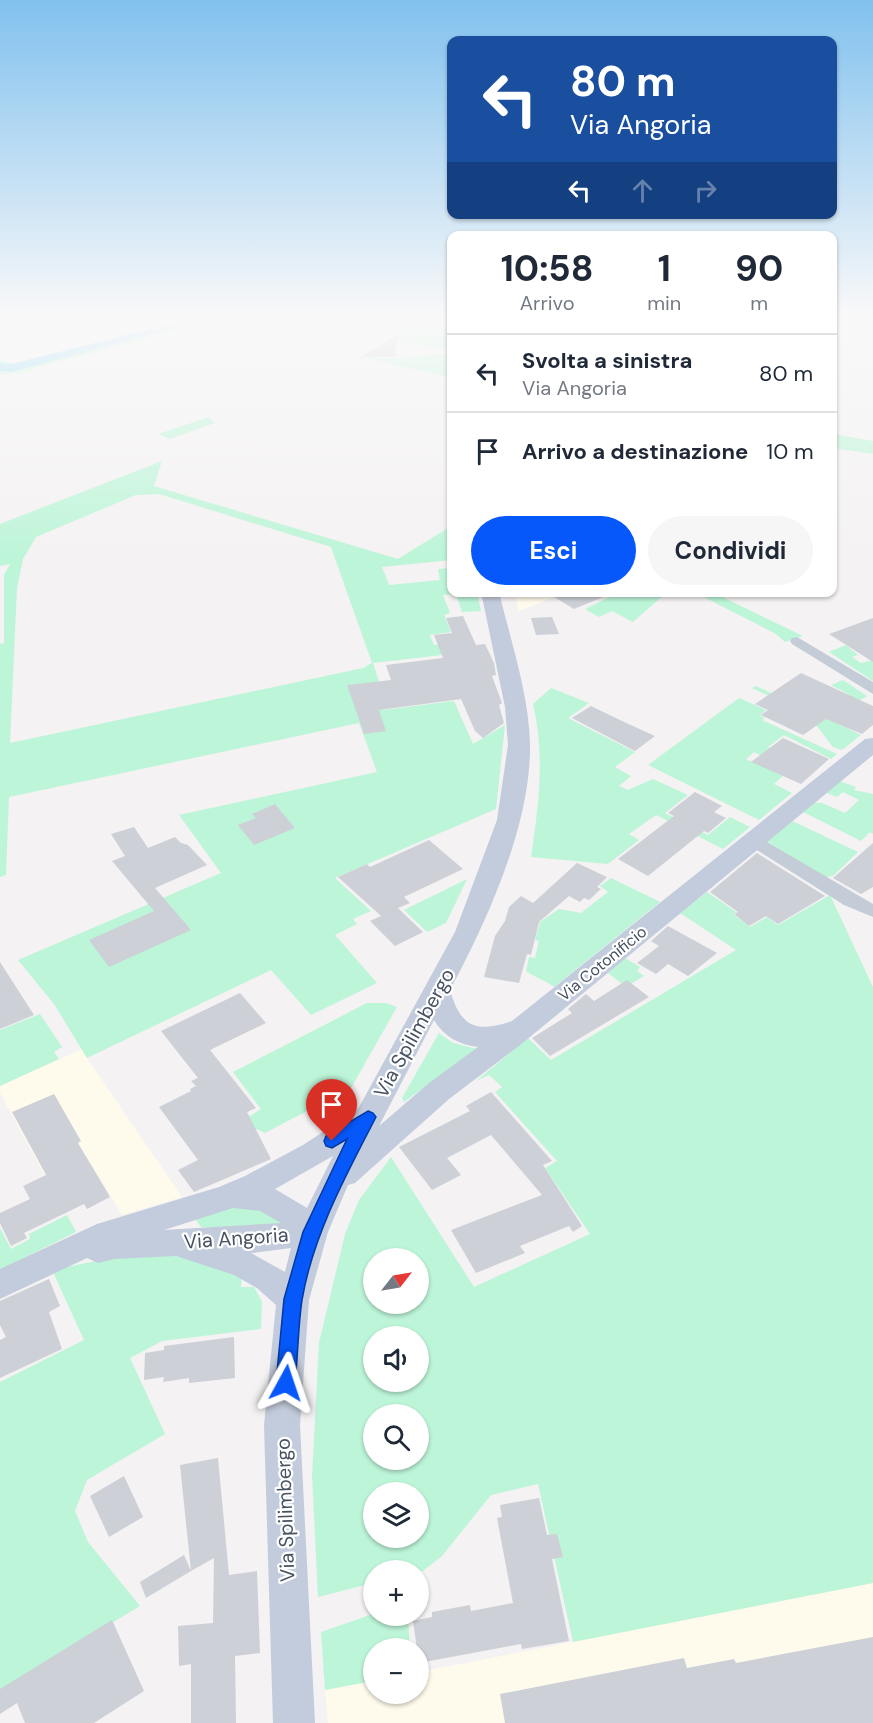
<!DOCTYPE html>
<html lang="it">
<meta charset="utf-8">
<style>
:root{--surface:#fff;--page:#f6f6f7;--text:#1f2937;--muted:#747a83;--line:#e0e1e3;--accent:#0658fa}
body{margin:0;font-family:"DM Sans",sans-serif;background:var(--page);color:var(--text);height:100vh;display:flex;flex-direction:column;font-size:22px;white-space:nowrap}
*{box-sizing:border-box;margin:0}
p{font-size:20px;color:var(--muted)}
.icon{flex:none;width:33px;height:33px;fill:none;stroke:currentColor;stroke-width:2;stroke-linecap:round;stroke-linejoin:round}
.map{position:relative;flex:1;overflow:hidden}
.details{position:absolute;left:447px;top:231px;width:390px;height:366px;display:flex;flex-direction:column;background:var(--surface);border-radius:12px;box-shadow:0 2px 4px #0004}
.details>*{flex:none}
.guide{position:absolute;left:447px;top:36px;width:390px;height:183px;border-radius:12px;box-shadow:0 2px 4px #0004;background:#1a4fa0;color:#fff;overflow:hidden}
.needle{width:39px;rotate:59deg}
.buttons{position:absolute;left:363px;top:1248px;display:grid;gap:12px}
.buttons a{display:grid;place-items:center;width:66px;height:66px;border-radius:50%;background:var(--surface);box-shadow:0 2px 4px #0004;font-size:30px}
.pin{position:absolute;display:grid;place-items:center;width:51px;height:51px;color:#fff;margin:-62px -26px;border-radius:50% 50% 50% 0;rotate:-45deg;box-shadow:0 0 6px #0007}
.pin .icon{rotate:45deg}
.me{position:absolute;width:66px;margin:-33px;rotate:5deg;stroke-linejoin:round;filter:drop-shadow(0 0 4px #0008)}
.turn{display:flex;align-items:center;gap:21px;height:126px;padding:0 24px;font-size:27px}
.turn .icon{width:78px;height:78px;stroke-width:2.5}
.turn b{display:block;font-size:42px;line-height:51px}
.lanes{display:flex;align-items:center;height:57px;padding:0 24px;background:#0003;justify-content:center;gap:30px;direction:ltr}
.lanes .off{opacity:.35}
.eta{display:flex;justify-content:space-evenly;align-items:center;height:102px;text-align:center}
.eta b{font-size:36px;font-weight:700;line-height:42px}
.button{display:flex;gap:12px;margin-top:auto;padding:12px 24px}
.button a{flex:1;height:69px;border-radius:36px;background:var(--accent);color:#fff;font-size:24px;font-weight:700;line-height:69px;text-align:center}
.button a+a{background:var(--page);color:var(--text)}
ul{padding:0;list-style:none}
li{display:flex;align-items:center;gap:18px;height:78px;padding:0 24px;border-top:2px solid var(--line)}
li div{flex:1}
li b{display:block;font-size:22px}
li em{font-style:normal}
.map>svg:first-child{display:block}
</style>
<div class="map">
<svg width="873" height="1723" viewBox="0 0 873 1723">
<rect width="100%" height="100%" fill="#f4f2f2"/>
<path fill="#fefbec" d="M514,592L565,593L519,611Z
M82,1049L87,1058L182,1197L122,1215L92,1165L50,1185L0,1093V1086Z
M873,1583V1723H328L325,1690L373,1681L374,1694H418L419,1672Z"/>
<path fill="#bdf5d8" fill-rule="evenodd" d="M199,317H232L31,369L34,372L0,375V359L15,365Z
M426,317H448L450,351L387,339Z
M450,353L451,378L366,358H398Z
M209,417L215,423L170,439L158,434Z
M833,434L873,441V454L833,448Z
M162,461L154,486L398,559L451,526V560L382,567L389,585L440,580L438,569L451,568L452,592L477,593L481,611L462,612L456,594L443,595L450,613L444,615L451,632L430,635L434,645L448,644L451,654L373,663L382,691L376,693L383,710L454,701L473,744L505,725L496,809L335,878L371,911L353,919L357,924L335,935L377,983L311,1015L271,970L87,1058L54,1004L18,960L221,873L179,815L377,772L359,723L9,797L6,875L0,877V644L4,643V575L10,564L0,566V524ZM159,494L331,547L372,663L363,668L10,743L17,588L23,559L36,537L136,495Z
M618,593H666L633,622L612,611L599,617L585,609Z
M696,593H714L803,636L785,642L776,634Z
M846,645L858,655L852,657L861,663L873,660V681L829,652Z
M843,680L867,696L828,719L861,735L842,750L833,747L816,725L820,720L752,688L756,686L823,717L850,695L831,685Z
M551,688L589,703L568,718L635,752L615,767L631,776L619,786L628,790L653,779L688,795L665,813L708,835L730,817L750,827L723,849L656,815L629,834L639,840L608,864L531,857C539,804 545,756 533,704Z
M739,698L766,710L760,715L765,718L762,720L837,754L831,759L784,735L768,747L777,752L768,759L754,752L746,759L783,776L774,784L792,793L759,820L648,765Z
M837,780L856,787L854,790L873,794V834L870,832L861,841L801,811L812,802L822,803L845,813L859,800L843,792L837,797L824,792Z
M790,820L858,852L833,876L825,877L766,841Z
M611,878L660,902L554,987C545,980 536,978 526,971L529,957L535,958L539,941L535,940L540,922L559,909L581,913L608,892L600,886Z
M467,879L446,923L427,932L404,910Z
M707,892L736,912L733,914L750,927L767,917L778,925L830,895L873,987V1583L573,1642L538,1484L491,1495L442,1556L423,1571L374,1570L373,1583L318,1597L312,1476L319,1343L345,1234L359,1200L391,1157L474,1287L590,1234L545,1168L557,1161L495,1092L502,1087L489,1075L476,1081L528,1038L551,1060L736,950L680,913ZM374,1258H418V1304H374ZM374,1336H418V1382H374ZM374,1414H418V1460H374ZM374,1492H418V1538H374Z
M625,958L640,967L637,971L644,976L626,987L608,973Z
M367,1003H386L397,1007L351,1088L265,1133L241,1122L261,1109L233,1072Z
M40,1014L62,1047L54,1052L59,1059L0,1086V1030Z
M439,1033L453,1043L477,1049L404,1102L402,1098Z
M258,1205L287,1223L246,1230L201,1227L195,1219L230,1206Z
M67,1215L76,1232L0,1270V1228L11,1249L30,1239L29,1234Z
M166,1254L206,1263L242,1276L241,1287H254L262,1302L261,1329L162,1341L130,1358L165,1434L87,1480L75,1511L88,1542L140,1606L0,1691V1382L84,1340L52,1270L110,1258Z
M373,1614L408,1616L410,1648H374L373,1681L325,1690L321,1632Z"/>
<g fill="none" stroke-linecap="round" stroke-linejoin="round">
<path fill="#86d4f6" fill-rule="evenodd" d="M197,317H217L11,372L0,371V363L11,364Z"/>
</g>
<path fill="#cdd0d7" d="M397,335L396,357H360Z
M546,592H613V593L574,609Z
M463,616L476,645L485,644L494,663L496,675L492,676L502,703L499,705L504,723L483,738L475,731L461,699L379,710L386,731L364,734L347,685L391,680L386,665L443,658L434,635L452,633L446,618Z
M552,617L559,634L536,635L531,618Z
M873,618V662L829,634Z
M801,673L873,706V725L862,734L826,719L803,735L761,715L768,710L755,704Z
M591,706L622,721L655,736L635,751L572,718Z
M783,738L829,759L801,784L751,762Z
M695,792L722,806L714,812L726,818L708,833L704,831L648,876L618,859L674,816L668,813Z
M275,804L295,828L254,845L238,825L256,818L252,814Z
M134,827L148,848L175,837L181,843L188,845L207,865L155,888L191,930L109,967L89,940L154,911L112,861L125,856L111,834Z
M429,840L463,869L404,897L410,903L398,908L423,932L395,946L370,921L381,916L338,877L367,864L370,867Z
M873,843V887L861,894L833,878Z
M757,853L825,896L778,924L766,916L749,926L734,914L738,912L710,892Z
M577,863L607,877L597,887L601,889L589,900L584,898L580,902L569,896L539,922L531,955L527,954L519,983L484,977L495,936L505,921L509,907L521,896L533,903Z
M668,926L717,953L688,976L668,964L656,974L637,963L659,946L651,941Z
M0,962L34,1015L0,1029Z
M627,980L649,997L550,1056L532,1038L572,1013L568,1009L586,994L594,1001Z
M240,993L266,1023L210,1050L256,1108L247,1112L271,1159L194,1192L178,1170L198,1160L159,1107L191,1091L190,1089L196,1086L191,1081L198,1078L161,1031Z
M491,1092L552,1161L543,1165L582,1226L573,1232L569,1226L520,1246L525,1253L476,1273L451,1230L542,1195L491,1135L447,1158L461,1175L432,1190L399,1147L470,1111L466,1106Z
M54,1094L81,1141L78,1143L110,1197L87,1209L84,1204L24,1233L27,1238L11,1246L0,1223V1213L30,1199L23,1186L46,1175L12,1112Z
M49,1279L60,1306L49,1312L62,1349L0,1378V1340L6,1337L0,1325V1301Z
M234,1337L235,1378L189,1383V1378L163,1382L164,1377L144,1380L145,1353L164,1350V1346Z
M218,1458L229,1575L257,1571L260,1653L235,1656L236,1723H191V1664L179,1666L178,1626L213,1623L214,1558L191,1571L180,1465Z
M124,1476L143,1517L109,1537L90,1496Z
M539,1498L547,1535L557,1534L563,1557L552,1559L569,1641L522,1649L521,1644L419,1663L413,1621L432,1617V1612L470,1605L471,1611L513,1603L497,1518L502,1517L500,1505Z
M184,1555L191,1571L146,1598L140,1582Z
M112,1620L144,1691L94,1723H25L17,1703L0,1714V1689Z
M873,1637V1723H505L500,1694L684,1658L687,1668L734,1659L736,1663Z"/>
<g fill="none" stroke-linecap="round" stroke-linejoin="round">
<path fill="#c4ccd7" fill-rule="evenodd" d="M797,637L873,682V694L792,644L790,641L792,638Z
M755,835L873,904V917L844,905L749,845L746,841L749,837Z"/>
<path fill="#c3ccdc" fill-rule="evenodd" d="M481,592H499C511,642 529,694 530,745C531,825 487,921 450,990C461,1028 476,1033 512,1021L865,739L873,738V755L519,1046L449,1099L355,1183L348,1185L328,1232L309,1300L300,1425L315,1723H273L264,1425L276,1305L257,1288L234,1275L176,1256L114,1259L98,1263L87,1258L0,1299V1269L97,1224L219,1187L245,1176L303,1145L358,1109L455,932L497,820L508,745L505,707ZM434,1020C444,1037 460,1045 478,1047L429,1083L379,1126ZM333,1156L307,1208L275,1189ZM233,1208L260,1211L281,1223L164,1230ZM291,1248L285,1272L251,1253Z"/>
</g>
<linearGradient id="sky" x2="0" y2="1"><stop stop-color="#81c1ee"/><stop offset="0.57" stop-color="#faf9f9"/><stop offset="1" stop-color="#faf9f9" stop-opacity="0"/></linearGradient>
<rect width="873" height="558" fill="url(#sky)"/>
<path fill="#0658fa" stroke="#0439a2" stroke-width="1.5" d="M368,1111L373,1113L376,1117C346,1175 313,1235 302,1300C298,1327 298,1356 295,1383L293,1390L286,1392L279,1390L276,1383L284,1299L303,1232L347,1139L332,1148L326,1146L324,1141L326,1136Z"/>
<g text-anchor="middle" stroke-width="4.5" stroke-linejoin="round" paint-order="stroke">
<g font-size="16" fill="#475262" stroke="#fff">
<text transform="translate(602 963) rotate(-39)" y="6">Via Cotonificio</text>
</g>
<g font-size="20" fill="#475262" stroke="#fff">
<text transform="translate(414 1033) rotate(-61)" y="7">Via Spilimbergo</text>
<text transform="translate(236 1238) rotate(-4)" y="7">Via Angoria</text>
<text transform="translate(285 1510) rotate(-92)" y="7">Via Spilimbergo</text>
</g>
</g>
</svg>
<div class="buttons">
<a><svg class="needle" viewBox="-14 -14 28 28"><path d="M0-13l5 13h-10z" fill="#e53935"/><path d="M0 13l5-13h-10z" fill="#747a83"/></svg></a>
<a><svg class="icon" aria-label="sound" viewBox="0 0 24 24"><path d="M4 9h4l5-4v14l-5-4H4zM17 9q2 3 0 6"/></svg></a>
<a><svg class="icon" aria-label="search" viewBox="0 0 24 24"><circle cx="10" cy="10" r="6"/><path d="M15 15l6 6"/></svg></a>
<a><svg class="icon" aria-label="layers" viewBox="0 0 24 24"><path d="M12 4l9 5-9 5-9-5zM3 14l9 5 9-5"/></svg></a>
<a>+</a>
<a>−</a>
</div>
<div class="pin" style="left:332px;top:1141px;background:#d93025"><svg class="icon" aria-label="arrive" viewBox="0 0 24 24"><path d="M6 21V4h12l-3 4 3 4H6"/></svg></div>
<svg class="me" style="left:286px;top:1383px" viewBox="-20 -20 40 40"><path d="M0-17L14 15 0 8-14 15z" fill="#0658fa" stroke="#fff" stroke-width="4"/></svg>
<div class="guide">
<div class="turn"><svg class="icon" aria-label="left" viewBox="0 0 24 24"><path d="M17 20v-9H6M10 6l-5 5 5 5"/></svg><div><b>80 m</b>Via Angoria</div></div>
<div class="lanes"><svg class="icon" aria-label="left" viewBox="0 0 24 24"><path d="M17 20v-9H6M10 6l-5 5 5 5"/></svg><svg class="icon off" aria-label="ahead" viewBox="0 0 24 24"><path d="M12 20V5M6 11l6-6 6 6"/></svg><svg class="icon off" aria-label="right" viewBox="0 0 24 24"><path d="M7 20v-9h11M14 6l5 5-5 5"/></svg></div>
</div>
<section class="details">
<div class="eta">
<div><b>10:58</b><p>Arrivo</p></div>
<div><b>1</b><p>min</p></div>
<div><b>90</b><p>m</p></div>
</div>
<ul>
<li><svg class="icon" aria-label="left" viewBox="0 0 24 24"><path d="M17 20v-9H6M10 6l-5 5 5 5"/></svg><div><b>Svolta a sinistra</b><p>Via Angoria</p></div><em>80 m</em></li>
<li><svg class="icon" aria-label="arrive" viewBox="0 0 24 24"><path d="M6 21V4h12l-3 4 3 4H6"/></svg><div><b>Arrivo a destinazione</b></div><em>10 m</em></li>
</ul>
<div class="button"><a>Esci</a><a>Condividi</a></div>
</section>
</div>
